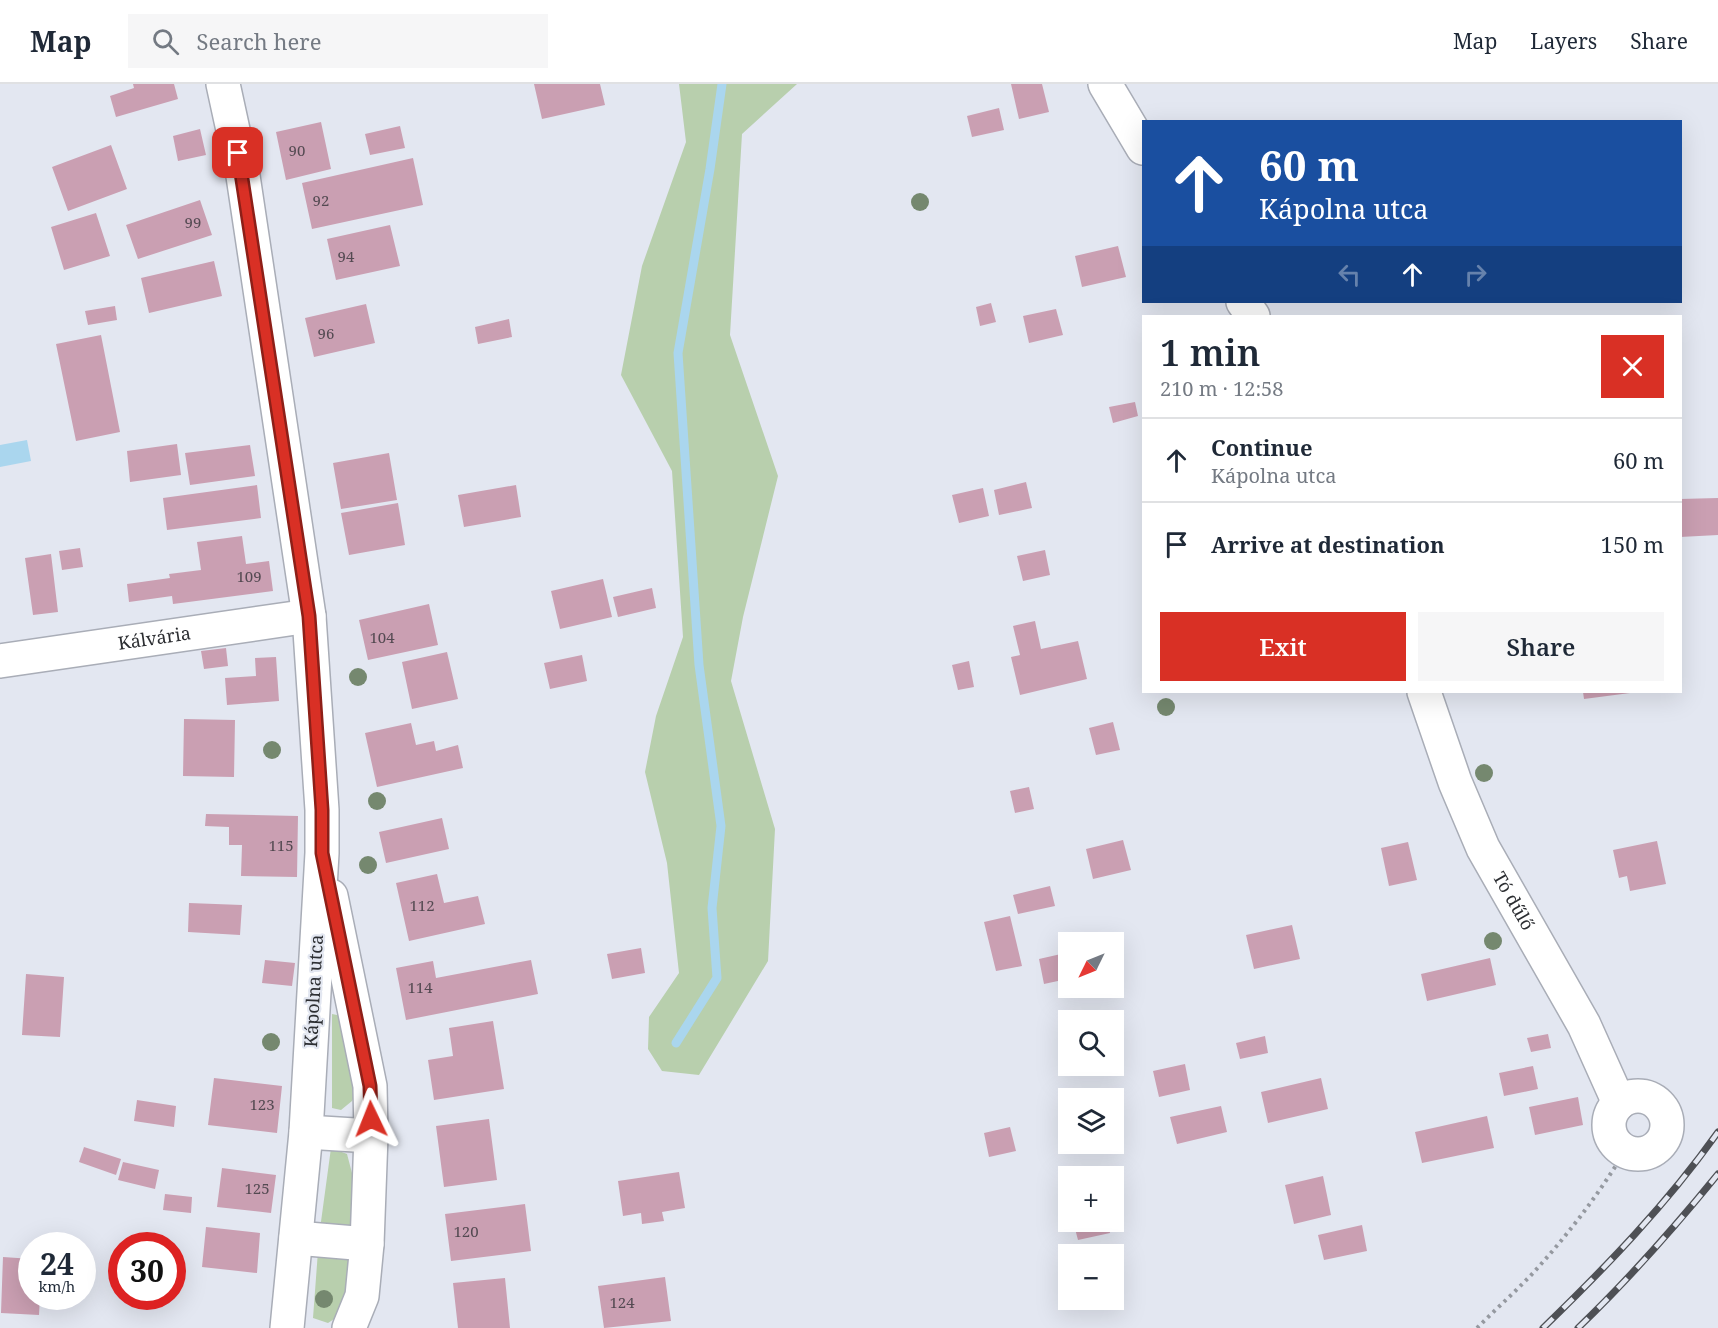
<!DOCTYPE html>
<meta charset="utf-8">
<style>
:root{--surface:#fff;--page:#f6f6f7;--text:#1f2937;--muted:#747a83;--line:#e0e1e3;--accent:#d93025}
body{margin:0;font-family:"Noto Serif",serif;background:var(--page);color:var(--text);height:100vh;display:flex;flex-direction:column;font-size:22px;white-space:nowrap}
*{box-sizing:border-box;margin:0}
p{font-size:20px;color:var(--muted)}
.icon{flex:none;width:33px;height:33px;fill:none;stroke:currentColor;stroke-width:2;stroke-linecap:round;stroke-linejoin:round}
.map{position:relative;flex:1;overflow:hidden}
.details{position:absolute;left:1142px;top:231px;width:540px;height:378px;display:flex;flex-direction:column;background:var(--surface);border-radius:0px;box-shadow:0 6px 24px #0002}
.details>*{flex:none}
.top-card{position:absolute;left:1142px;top:36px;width:540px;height:183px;border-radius:0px;box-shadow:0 6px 24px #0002;background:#1a4fa0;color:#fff;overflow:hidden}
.needle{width:39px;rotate:227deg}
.buttons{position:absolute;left:1058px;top:848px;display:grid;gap:12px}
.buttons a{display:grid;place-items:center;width:66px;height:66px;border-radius:0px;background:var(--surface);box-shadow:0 6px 24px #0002;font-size:30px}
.speed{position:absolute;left:18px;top:1148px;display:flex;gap:12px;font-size:30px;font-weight:700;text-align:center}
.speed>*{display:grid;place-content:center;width:78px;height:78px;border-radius:50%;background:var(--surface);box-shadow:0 6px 24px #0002;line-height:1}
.speed small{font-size:15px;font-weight:400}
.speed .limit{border:9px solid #d22;background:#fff;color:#111}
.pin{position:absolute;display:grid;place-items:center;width:51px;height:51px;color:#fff;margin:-26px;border-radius:12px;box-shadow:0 3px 9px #0006}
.me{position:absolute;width:66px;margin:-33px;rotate:358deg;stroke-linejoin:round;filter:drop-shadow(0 0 4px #0008)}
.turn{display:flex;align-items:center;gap:21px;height:126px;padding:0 18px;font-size:27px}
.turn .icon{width:78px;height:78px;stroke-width:2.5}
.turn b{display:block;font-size:42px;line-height:51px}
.lanes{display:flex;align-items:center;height:57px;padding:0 18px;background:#0003;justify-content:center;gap:30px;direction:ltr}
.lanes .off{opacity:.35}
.round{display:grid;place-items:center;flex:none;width:63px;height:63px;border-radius:0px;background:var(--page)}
.summary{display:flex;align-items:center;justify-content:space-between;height:102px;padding:0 18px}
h1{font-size:36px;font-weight:600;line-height:45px}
.cta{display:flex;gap:12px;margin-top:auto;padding:12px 18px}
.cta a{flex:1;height:69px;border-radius:0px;background:var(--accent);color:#fff;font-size:24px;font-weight:600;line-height:69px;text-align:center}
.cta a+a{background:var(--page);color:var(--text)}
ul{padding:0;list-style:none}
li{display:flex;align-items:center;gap:18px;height:84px;padding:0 18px;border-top:2px solid var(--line)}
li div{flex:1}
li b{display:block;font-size:22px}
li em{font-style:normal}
header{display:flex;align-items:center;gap:36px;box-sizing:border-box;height:84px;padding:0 30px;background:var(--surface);border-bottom:2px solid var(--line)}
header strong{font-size:28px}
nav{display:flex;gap:33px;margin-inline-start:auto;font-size:21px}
.search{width:420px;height:54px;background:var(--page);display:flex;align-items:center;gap:15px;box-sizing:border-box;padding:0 21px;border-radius:0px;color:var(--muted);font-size:22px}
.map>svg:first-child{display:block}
</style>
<header>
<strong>Map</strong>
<div class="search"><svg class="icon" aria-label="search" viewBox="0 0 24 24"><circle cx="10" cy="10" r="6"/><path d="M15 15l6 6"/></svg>Search here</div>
<nav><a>Map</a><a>Layers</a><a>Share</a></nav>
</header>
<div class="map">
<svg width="1718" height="1244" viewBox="0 0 1718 1244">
<rect width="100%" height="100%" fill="#e3e7f1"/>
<path fill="#b8cfad" d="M679,0H797L742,50L730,251L778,392L743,533L731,597L775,745L768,877L699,991L662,987L648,965L649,933L679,889L667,779L645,688L656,632L683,553L672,387L621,291L642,182L686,58Z
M332,930L342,932L358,1005L352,1017L341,1026L332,1024Z
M331,1064L347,1070L357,1108L352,1141L339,1147L320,1145Z
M318,1167L353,1171C351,1201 358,1221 328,1239L313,1234Z"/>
<path fill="#aad6ee" d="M27,356L31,377L0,383V361Z"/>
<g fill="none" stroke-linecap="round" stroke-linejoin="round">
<path stroke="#aad6ee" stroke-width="9" d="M676,959L717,894L712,824L721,742L699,581L678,269L710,85L722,0"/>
</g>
<path fill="#ca9fb2" d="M133,0H174L178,15L116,33L110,12L134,4Z
M534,0H600L605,21L542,35Z
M1011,0H1042L1049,28L1019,35Z
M999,24L1004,46L972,53L967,32Z
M321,38L331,85L286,96L276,48Z
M400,42L405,64L370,71L365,50Z
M200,45L206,71L178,77L173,52Z
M111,61L127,105L68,127L52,83Z
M413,74L423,121L312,145L302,99Z
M200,116L212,151L138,175L126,141Z
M96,129L110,172L64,186L51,143Z
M390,141L400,182L336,196L327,155Z
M1118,162L1126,193L1082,203L1075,172Z
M214,177L222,212L149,229L141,194Z
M991,219L996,238L980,242L976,223Z
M366,220L375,259L314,273L305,234Z
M115,222L117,236L88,241L85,227Z
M1056,225L1063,251L1029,259L1023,232Z
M509,235L512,253L478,260L475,243Z
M101,251L120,348L76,357L56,260Z
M1135,318L1138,332L1113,339L1109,323Z
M177,360L181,391L130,398L127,367Z
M250,361L255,392L190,401L185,369Z
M389,369L397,416L341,425L333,379Z
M1026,398L1032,424L999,431L994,406Z
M257,401L261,434L167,446L163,414Z
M516,401L521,433L464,443L458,411Z
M983,404L989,432L959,439L952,411Z
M1718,414V451L1680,453V415Z
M398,419L405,461L349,471L341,429Z
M242,452L246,480L269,477L273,507L173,520L172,512L129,518L127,500L170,494L169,490L201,486L197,458Z
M80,464L83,483L62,486L59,467Z
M1045,466L1050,491L1023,497L1017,472Z
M51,470L58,528L33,531L25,474Z
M603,495L612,533L560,545L551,507Z
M652,504L656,524L618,533L613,513Z
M429,520L438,561L368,576L359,536Z
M1035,537L1041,565L1078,557L1087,595L1020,611L1011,573L1020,571L1013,542Z
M226,564L228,582L204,585L201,567Z
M447,568L458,615L412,625L402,578Z
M582,571L587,597L550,605L544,579Z
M276,573L279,617L227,621L225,594L256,592L255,574Z
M969,577L974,603L958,606L952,581Z
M1583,608H1630V609L1584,615Z
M184,635L235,636L234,693L183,692Z
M1113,638L1120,666L1096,671L1089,644Z
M411,639L416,661L434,657L436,667L458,661L463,684L377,703L365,649Z
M1029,703L1034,725L1015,729L1010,707Z
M206,730L298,732L297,793L241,792L242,761H229V743L205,742Z
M442,734L449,765L386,779L379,748Z
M1123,756L1131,786L1093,795L1086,765Z
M1657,757L1666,800L1630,807L1627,792L1619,794L1613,766Z
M1408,758L1417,796L1389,802L1381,764Z
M437,790L444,819L478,812L485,840L409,857L396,799Z
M1050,802L1055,822L1018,830L1013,811Z
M189,819L242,821L240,851L188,848Z
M1010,832L1022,882L996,887L984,838Z
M1292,841L1300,875L1254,885L1246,851Z
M641,864L645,889L612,895L607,870Z
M1061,870L1067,895L1044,900L1039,875Z
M1490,874L1496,901L1427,917L1421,890Z
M265,876L295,879L292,902L262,899Z
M531,876L538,910L406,936L396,884L433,877L436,894Z
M26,890L64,893L60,953L22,951Z
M493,937L504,1005L434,1016L428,976L453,972L449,944Z
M1548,950L1551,964L1531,968L1527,954Z
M1265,952L1268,969L1240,975L1236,959Z
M1185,980L1190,1006L1159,1013L1153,987Z
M1533,982L1538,1005L1504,1012L1499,989Z
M214,994L282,1002L277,1049L208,1041Z
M1321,994L1328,1025L1268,1039L1261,1008Z
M1578,1013L1583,1041L1535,1051L1529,1023Z
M137,1016L176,1022L174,1043L134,1037Z
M1221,1022L1227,1048L1177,1060L1170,1033Z
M1487,1032L1494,1064L1422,1079L1415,1048Z
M489,1035L497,1096L444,1103L436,1042Z
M1010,1043L1016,1067L989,1073L984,1049Z
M84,1063L121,1075L116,1091L79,1078Z
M123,1078L159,1086L155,1105L118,1096Z
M222,1084L276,1091L271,1129L217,1123Z
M679,1088L685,1124L662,1128L664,1137L642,1140L641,1129L623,1132L618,1097Z
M1323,1092L1331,1131L1294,1140L1285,1101Z
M165,1110L192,1113L191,1129L163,1126Z
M525,1120L531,1167L451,1177L445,1130Z
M1073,1137H1107L1110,1149L1078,1156Z
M1362,1141L1367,1167L1324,1176L1318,1151Z
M206,1143L260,1149L257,1189L202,1183Z
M3,1173L32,1175V1212H40L39,1231L1,1229Z
M665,1193L671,1237L604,1244L598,1202Z
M505,1194L510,1244H458L453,1199Z"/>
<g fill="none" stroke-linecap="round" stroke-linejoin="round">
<g stroke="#a9adb7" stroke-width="36">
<g id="minor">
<path d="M223,0L243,92L309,532L322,726V769L306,1048L287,1244"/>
<path d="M1105,0L1143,64"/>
<path d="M1243,218L1253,232"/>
<path id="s1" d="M0,577L309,532"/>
<path id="s2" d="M1424,608L1455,698L1483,764L1584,941L1619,1019"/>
<path d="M331,812L370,1002L371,1052L367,1160L362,1212L349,1244"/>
<circle cx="1638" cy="1041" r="29"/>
<path d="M306,1048L371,1052"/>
<path d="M296,1154L367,1160"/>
</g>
</g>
<path stroke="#9599a0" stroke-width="4" stroke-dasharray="3 4.5" stroke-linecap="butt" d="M1477,1244C1495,1226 1515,1208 1533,1189C1567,1152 1599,1110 1625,1067"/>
<use href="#minor" stroke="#fff" stroke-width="33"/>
<g stroke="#4e5055" stroke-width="7">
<path id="rail" d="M1543,1244C1606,1183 1667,1120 1718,1048
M1578,1244C1628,1196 1674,1144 1718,1090"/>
</g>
<use href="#rail" stroke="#e3e7f1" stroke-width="4.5" stroke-dasharray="14" stroke-linecap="butt"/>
</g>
<g fill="#75886f">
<circle cx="920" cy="118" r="9"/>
<circle cx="358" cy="593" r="9"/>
<circle cx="1166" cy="623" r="9"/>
<circle cx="272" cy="666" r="9"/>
<circle cx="1484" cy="689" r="9"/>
<circle cx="377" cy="717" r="9"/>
<circle cx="368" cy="781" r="9"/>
<circle cx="1493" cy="857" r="9"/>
<circle cx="271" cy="958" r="9"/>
<circle cx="324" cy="1215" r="9"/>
</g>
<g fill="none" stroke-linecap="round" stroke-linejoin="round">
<g stroke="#8d1f18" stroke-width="15">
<path id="route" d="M238,69L309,532L322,726V769L370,1002L371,1035"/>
</g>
<use href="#route" stroke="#d93025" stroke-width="10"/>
</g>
<g text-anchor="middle" stroke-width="4.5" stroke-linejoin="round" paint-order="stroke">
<g font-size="15" fill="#544a52">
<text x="297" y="72">90</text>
<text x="321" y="122">92</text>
<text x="193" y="144">99</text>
<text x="346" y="178">94</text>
<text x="326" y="255">96</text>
<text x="249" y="498">109</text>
<text x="382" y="559">104</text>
<text x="281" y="767">115</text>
<text x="422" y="827">112</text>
<text x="420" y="909">114</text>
<text x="262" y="1026">123</text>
<text x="257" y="1110">125</text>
<text x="466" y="1153">120</text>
<text x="622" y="1224">124</text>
</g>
<g font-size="18" fill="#2c2e32" stroke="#e3e7f1">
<text dy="6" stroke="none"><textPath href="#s1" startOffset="156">Kálvária</textPath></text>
<text dy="6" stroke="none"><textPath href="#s2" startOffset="228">Tó dűlő</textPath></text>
<text transform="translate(314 907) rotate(-87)" y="6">Kápolna utca</text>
</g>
</g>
</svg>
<div class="buttons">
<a><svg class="needle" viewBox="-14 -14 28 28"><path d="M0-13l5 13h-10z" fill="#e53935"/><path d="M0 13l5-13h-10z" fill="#747a83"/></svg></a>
<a><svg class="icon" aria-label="search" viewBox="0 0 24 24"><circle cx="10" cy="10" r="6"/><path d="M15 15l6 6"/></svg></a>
<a><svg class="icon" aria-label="layers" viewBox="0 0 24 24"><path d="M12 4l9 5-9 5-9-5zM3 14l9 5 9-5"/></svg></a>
<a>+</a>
<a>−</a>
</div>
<div class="speed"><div>24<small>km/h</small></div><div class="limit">30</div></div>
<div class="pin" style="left:238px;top:69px;background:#d93025"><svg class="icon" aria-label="arrive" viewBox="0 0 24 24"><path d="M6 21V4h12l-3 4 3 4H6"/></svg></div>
<svg class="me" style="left:371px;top:1035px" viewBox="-20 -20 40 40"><path d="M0-17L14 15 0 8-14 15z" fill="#d93025" stroke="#fff" stroke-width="4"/></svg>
<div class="top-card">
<div class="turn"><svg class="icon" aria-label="ahead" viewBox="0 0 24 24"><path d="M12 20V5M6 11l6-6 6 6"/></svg><div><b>60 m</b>Kápolna utca</div></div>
<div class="lanes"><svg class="icon off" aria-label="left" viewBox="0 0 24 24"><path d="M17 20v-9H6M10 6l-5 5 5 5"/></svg><svg class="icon" aria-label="ahead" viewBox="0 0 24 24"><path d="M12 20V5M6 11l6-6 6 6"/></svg><svg class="icon off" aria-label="right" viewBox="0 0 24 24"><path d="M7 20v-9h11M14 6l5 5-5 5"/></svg></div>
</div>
<section class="details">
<div class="summary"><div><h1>1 min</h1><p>210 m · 12:58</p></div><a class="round" style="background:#d93025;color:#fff"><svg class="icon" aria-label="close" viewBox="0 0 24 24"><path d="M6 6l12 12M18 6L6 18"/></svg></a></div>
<ul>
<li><svg class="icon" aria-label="ahead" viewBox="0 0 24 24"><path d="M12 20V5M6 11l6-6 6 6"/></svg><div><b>Continue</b><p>Kápolna utca</p></div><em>60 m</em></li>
<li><svg class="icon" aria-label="arrive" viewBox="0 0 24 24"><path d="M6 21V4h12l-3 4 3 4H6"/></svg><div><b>Arrive at destination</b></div><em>150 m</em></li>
</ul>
<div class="cta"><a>Exit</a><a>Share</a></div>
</section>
</div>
